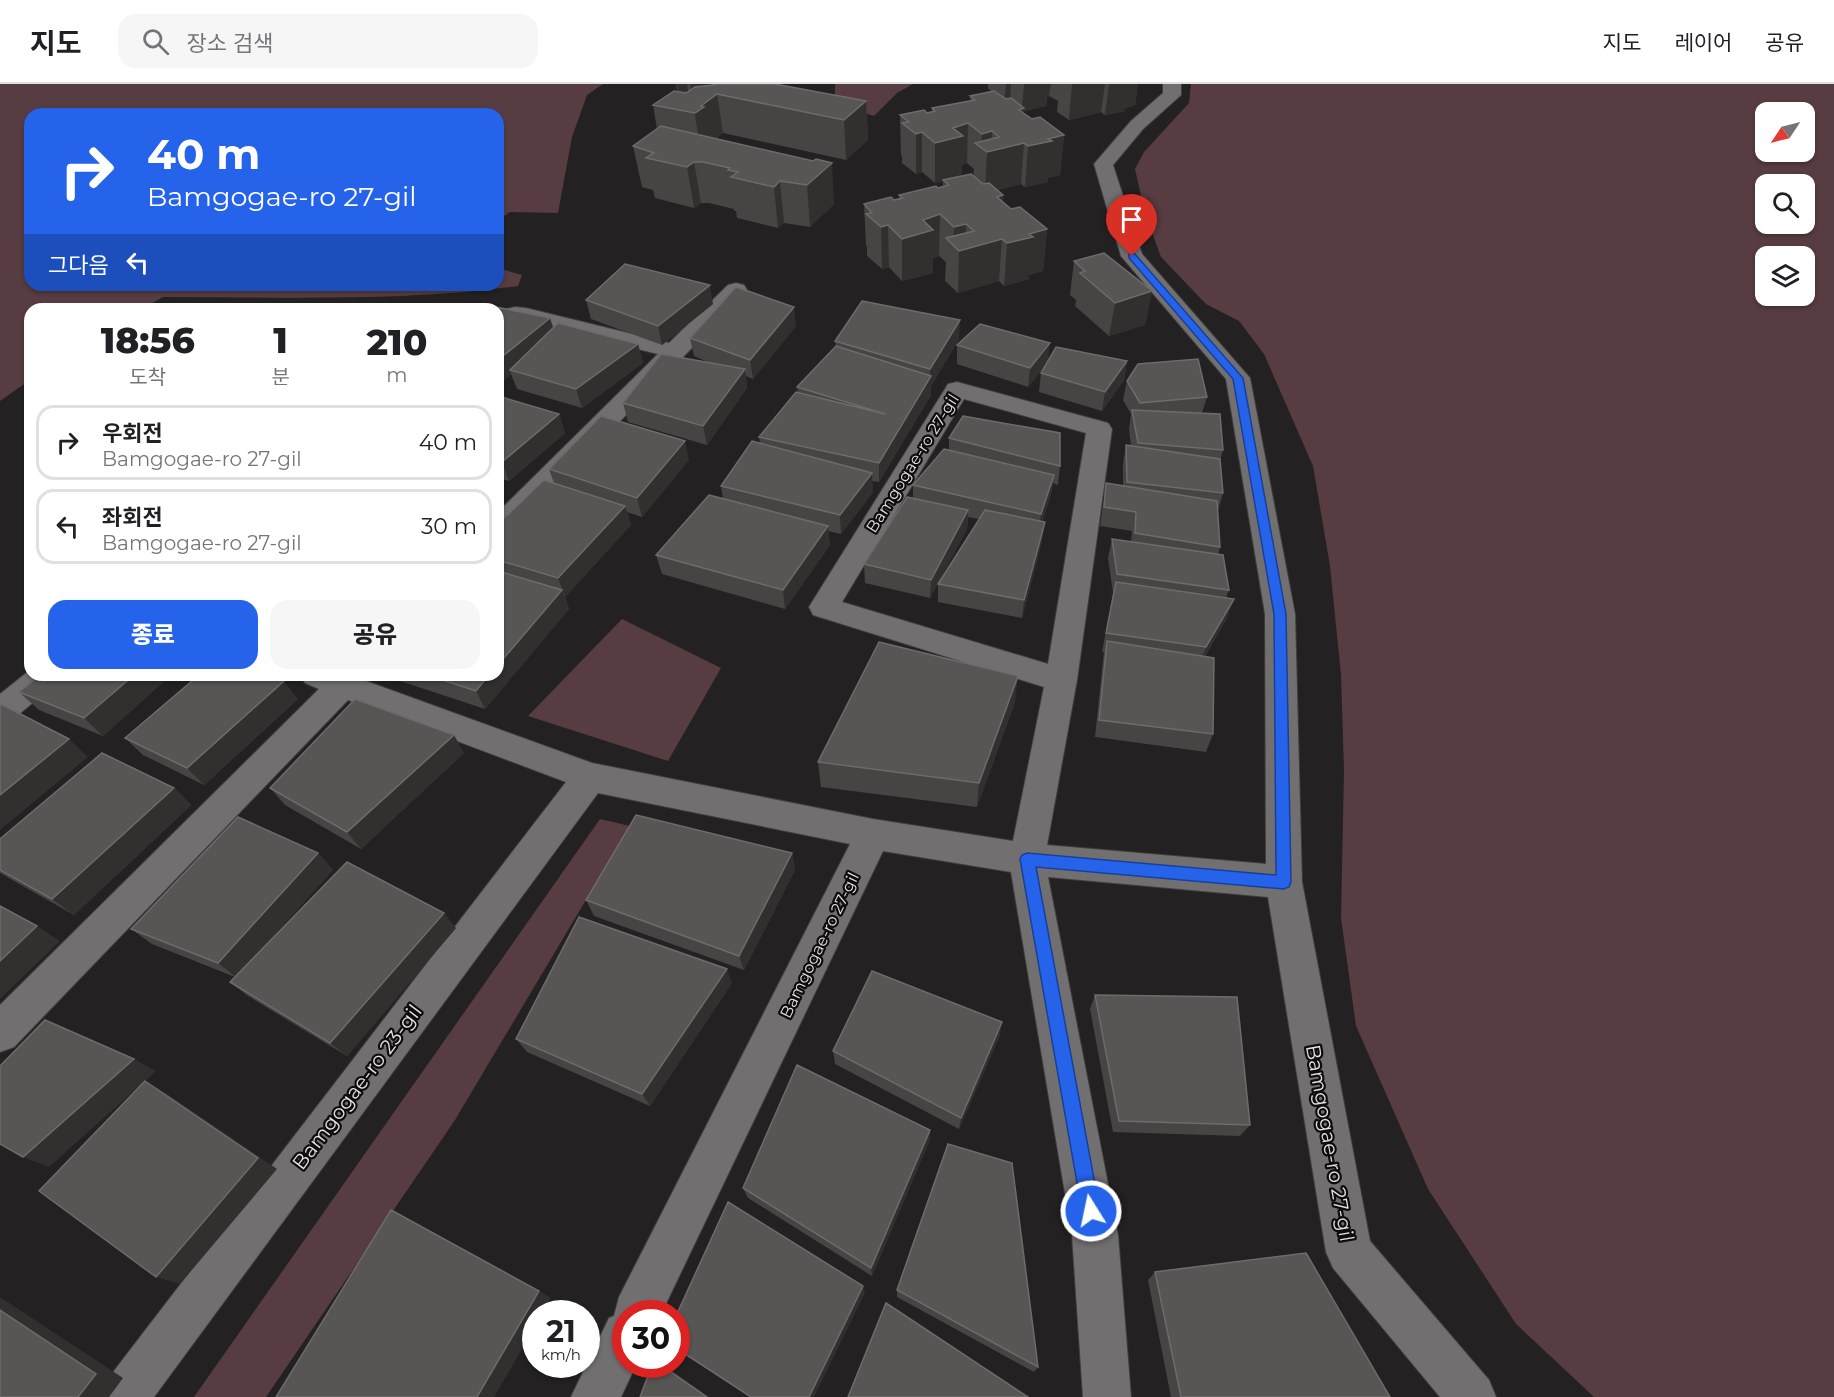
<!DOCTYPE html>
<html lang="ko">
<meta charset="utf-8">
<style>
:root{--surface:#fff;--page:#f6f6f6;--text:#202124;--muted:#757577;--line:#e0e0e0;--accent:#2563eb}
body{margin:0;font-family:Montserrat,"Noto Sans KR",sans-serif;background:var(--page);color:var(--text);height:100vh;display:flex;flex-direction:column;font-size:22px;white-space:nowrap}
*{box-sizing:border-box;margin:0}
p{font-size:20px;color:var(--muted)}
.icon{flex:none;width:33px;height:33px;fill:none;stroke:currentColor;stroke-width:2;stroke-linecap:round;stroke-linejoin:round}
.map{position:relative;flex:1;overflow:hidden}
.sheet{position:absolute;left:24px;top:219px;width:480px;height:378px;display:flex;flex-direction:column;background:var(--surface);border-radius:18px;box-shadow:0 2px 4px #0004}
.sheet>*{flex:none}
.banner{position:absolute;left:24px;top:24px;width:480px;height:183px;border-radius:18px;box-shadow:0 2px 4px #0004;background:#2563eb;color:#fff;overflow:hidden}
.needle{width:39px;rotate:235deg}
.buttons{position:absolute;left:1755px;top:18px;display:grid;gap:12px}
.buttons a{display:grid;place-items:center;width:60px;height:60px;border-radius:12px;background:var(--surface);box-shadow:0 2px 4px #0004;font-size:30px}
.speed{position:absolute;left:522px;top:1216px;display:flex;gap:12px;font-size:30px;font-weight:700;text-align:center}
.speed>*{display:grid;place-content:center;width:78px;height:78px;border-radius:50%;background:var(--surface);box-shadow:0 2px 4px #0004;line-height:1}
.speed small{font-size:15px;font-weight:400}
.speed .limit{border:9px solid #d22;background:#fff;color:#111}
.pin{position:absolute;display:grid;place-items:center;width:51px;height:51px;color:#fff;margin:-62px -26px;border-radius:50% 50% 50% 0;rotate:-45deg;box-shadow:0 0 6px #0007}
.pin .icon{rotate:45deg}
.me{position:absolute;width:66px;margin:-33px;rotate:350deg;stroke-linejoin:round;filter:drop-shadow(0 0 4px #0008)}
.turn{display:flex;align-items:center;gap:21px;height:126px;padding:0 24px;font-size:27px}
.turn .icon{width:78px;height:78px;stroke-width:2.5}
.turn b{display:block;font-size:42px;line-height:51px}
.then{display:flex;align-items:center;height:57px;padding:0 24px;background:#0003;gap:12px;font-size:22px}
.eta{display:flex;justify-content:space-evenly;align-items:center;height:102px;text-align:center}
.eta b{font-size:36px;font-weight:800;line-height:42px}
.cta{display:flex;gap:12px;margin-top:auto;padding:12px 24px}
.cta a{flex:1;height:69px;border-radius:18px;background:var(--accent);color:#fff;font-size:24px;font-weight:800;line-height:69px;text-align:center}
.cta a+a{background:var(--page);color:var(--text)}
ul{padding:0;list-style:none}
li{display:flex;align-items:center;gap:18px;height:75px;margin:0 12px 9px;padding:0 12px;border:3px solid var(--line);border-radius:18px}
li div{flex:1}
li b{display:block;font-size:22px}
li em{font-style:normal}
header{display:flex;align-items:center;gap:36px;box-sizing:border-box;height:84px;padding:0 30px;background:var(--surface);border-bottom:2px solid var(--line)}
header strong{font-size:28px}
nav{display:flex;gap:33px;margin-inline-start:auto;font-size:21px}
.search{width:420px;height:54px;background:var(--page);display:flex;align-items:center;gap:15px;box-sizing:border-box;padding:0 21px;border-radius:18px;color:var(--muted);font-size:22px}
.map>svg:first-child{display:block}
</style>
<header>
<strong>지도</strong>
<div class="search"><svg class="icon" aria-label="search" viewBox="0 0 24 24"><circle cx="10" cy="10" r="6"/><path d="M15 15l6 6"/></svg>장소 검색</div>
<nav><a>지도</a><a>레이어</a><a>공유</a></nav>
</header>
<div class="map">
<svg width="1834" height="1313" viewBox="0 0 1834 1313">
<rect width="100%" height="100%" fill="#242122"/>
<path fill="#573c41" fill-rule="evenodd" d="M0,0H603L587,11L572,53L558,129L510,128L498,136V30H30V201H498V184L522,191L518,202C403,218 280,213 163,213L142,225H30V296L0,317Z
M835,0H913L897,9L874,32L835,20Z
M1191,0H1834V1313H1594L1516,1240L1428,1105L1356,942L1341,834L1344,686L1341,591L1330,482L1313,382L1264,270L1239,237L1206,220L1161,173L1145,129L1135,85L1144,68L1189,19ZM1804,28V68H1766V28ZM1804,100V140H1766V100ZM1804,172V212H1766V172Z
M622,535L721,584L668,677L528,632Z
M600,735L630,742L455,1036L266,1313H194Z"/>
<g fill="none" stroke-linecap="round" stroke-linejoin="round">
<g stroke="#403e3f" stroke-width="2">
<path id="street" d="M1163,0H1181V11L1143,45L1113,81L1142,170L1250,294L1295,530L1302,798L1370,1157L1489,1296L1496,1313H1440L1333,1184L1326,1168L1268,813L1048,793L1118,1151L1131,1313H1083L1072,1151L1011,788L883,767L661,1230H626V1281H636L621,1313H571L609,1234L614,1232L619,1213L850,760L598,709L154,1313H100L107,1296L566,698L348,616L14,963L0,968V921L319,605L305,599L300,591H369L366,597L592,679L873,735L1013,757L1044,603L813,531L809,523L945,305L948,300L957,298L1108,339L1112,345L1077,596L1047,761L1266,780L1265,530L1226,295L1121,172L1094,80L1131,37L1163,9ZM964,315L1086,349L1048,580L842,518Z
M736,199L744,201L747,206L744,211L508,451L498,453V428L658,270L526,238L515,237L498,241V227L515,223L526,224L669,259L728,201Z
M30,586V591H61L56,599L11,637L0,641V610Z"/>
</g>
<use href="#street" fill="#726f70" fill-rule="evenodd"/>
</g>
<path fill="#474444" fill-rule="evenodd" d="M676,0H775L866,17L868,56L846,76L723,49L716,55L813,77L834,120L810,143L784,139L778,144L737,134L736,127H734V125L709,119H701L694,124L655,114L653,106L642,103L633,62L657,45L653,21L677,7Z
M988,0H1138L1135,21L1125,24V27L1105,31L1101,28L1069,36L1057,28L1058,17L1049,12L1047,13L1046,22L1024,27V29L1032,35L1064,51L1060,91L1048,94V98L1025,103L1021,100L997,106L1003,111V118L1011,125L1047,145L1043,187L1029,191V195L1004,202L999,197L958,209L945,197L946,178L939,172L933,174V189L902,197L889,183L882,185L867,172V163L866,161L864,120L894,116L899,115V111L943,103V97L935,99L922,88L916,90L902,79V72L901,71L900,31L927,29L932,27V24L970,17V12L991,8V7L988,4ZM967,79L974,85L973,92H961L962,81Z
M1074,177L1152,207L1145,241L1109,252L1075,222L1076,216L1070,211Z
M586,216L713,220L662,261L591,235Z
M498,225L554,244L638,260L643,279L582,324L517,305L511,290L502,298L498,297Z
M796,242L753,295L746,292L747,304L707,361L628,338L623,319L710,279L694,272L690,254Z
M959,255L931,302V311L879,398L872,397L873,408L841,450L828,447L830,461L785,525L662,490L656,471L723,415L721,402L760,359L759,353L798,309L797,303L836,262L835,257Z
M957,261L1048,276L1127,277L1124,296L1102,327L1039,308L1041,289L1045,282L1028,303L957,280Z
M1127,297L1207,313L1202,329L1223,366L1220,377L1223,409L1218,427L1220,463L1218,471L1229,506L1226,514L1227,534L1205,572L1213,650L1206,668L1095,653L1103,576L1104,568H1102L1113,509L1108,474L1112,455L1131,458L1132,447L1100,442L1106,399L1123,402V380L1126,361L1131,362L1129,345L1131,330L1123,316Z
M498,312L559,330L565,349L509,397L498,394Z
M949,354L1060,382L1058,401L1053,399L1051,410L1042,438V457L1022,534L938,518V500L979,435L968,433L967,445L930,514L865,499L864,480L913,414V401L949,366Z
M689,376L642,433L627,428L631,441L565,513L569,525L485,625L382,591H498V440L554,399L549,385Z
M40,591H171L103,652L39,626L19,608Z
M298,615L204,701L143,671L125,654Z
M1015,618L977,723L821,703L818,678Z
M464,669L361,765L285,721L270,704Z
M174,704L191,721L74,831L0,789V755Z
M318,769L333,786L254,873L456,844L347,972L248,912L230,898L235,893L152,860L131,845Z
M792,769L795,786L744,886L594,832L586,816Z
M732,899L650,1022L527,968L516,955Z
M1095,911L1250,1041L1240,1052L1113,1048L1090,925Z
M1000,951L959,1045L835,980L833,967Z
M930,1046L929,1058L872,1192L748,1114L743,1104Z
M1155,1188L1390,1313H1171L1148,1196Z
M897,1206L1038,1283L1034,1288L897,1213Z"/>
<path fill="#322f2f" d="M677,0H687L692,28L681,27Z
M690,0H713L715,12L717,10L723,49L710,60L701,69Z
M1006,0H1011L1010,19L1004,20Z
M1024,0H1051L1049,12L1047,13L1046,22L1024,27L1022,60L1024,59L1021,100L985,109L987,68L981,64L982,50L992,47L991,67L1019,26L1022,25Z
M1072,0H1105L1101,28L1069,36Z
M1109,0H1138L1135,21L1125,24V27L1105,31Z
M866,17L868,56L846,76L844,36Z
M968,39L967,79L962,81L961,92L935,99V59L953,44Z
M922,48V88L916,90V50Z
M1064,51L1060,91L1048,94V98L1025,103L1028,62L1048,55Z
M694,78L701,119L694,124L687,83Z
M832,79L834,120L810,143L807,101Z
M780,97L784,139L778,144L774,103Z
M1003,111L1001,152L997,113Z
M940,130L939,172L933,174V189L902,197V155L923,136Z
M966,140L965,165L1002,155L999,197L958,209L959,167L953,161L954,143Z
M888,141L889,183L882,185L881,143Z
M1047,145L1043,187L1029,191V195L1004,202L1007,159L1029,150Z
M710,201L713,220L662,261L658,242Z
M1152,207L1145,241L1109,252L1115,219Z
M794,223L796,242L753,295L750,276Z
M550,234L556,252L510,286L511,290L502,298L498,287V276Z
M960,236L959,255L931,302V311L879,398V379L930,294V285Z
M1050,259L1048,278L1028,303L1030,284Z
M638,260L643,279L582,324L576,305Z
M1127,277L1124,296L1102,327L1105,308Z
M745,285L747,304L707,361L703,342Z
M559,330L565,349L509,397L502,378Z
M685,357L689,376L642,433L637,414Z
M872,389L873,408L841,450L840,431Z
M1054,391L1051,410L1038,449L1041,430Z
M625,422L631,441L565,513L558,494Z
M968,426L967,445L930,514L931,496Z
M1045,438L1042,457L1022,534L1024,516Z
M828,442L830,461L785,525L783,506Z
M562,506L569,525L485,625L476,607L489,591H498V581Z
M1234,515L1227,534L1199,581L1206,563Z
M134,591H171L103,652L84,634Z
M1018,592L1015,618L977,723L979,699Z
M284,597L298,615L204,701L187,684Z
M454,651L464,669L361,765L347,748Z
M69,655L88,673L0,746V711Z
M174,704L191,721L74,831L52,815Z
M318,769L333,786L236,893L218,879Z
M792,769L795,786L744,886L739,872Z
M444,829L456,844L347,972L330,959Z
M37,842L60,857L0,915V877Z
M727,885L732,899L650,1022L642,1010Z
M1002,938L1000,951L959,1045L961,1034Z
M134,975L156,987L145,997L166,1009L277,1085L180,1200L156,1193L145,997L49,1083L23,1073Z
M930,1046L929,1058L872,1192L871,1184Z
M863,1202L865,1209L814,1313H809Z
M539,1207L551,1214L542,1230H536V1241L494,1313H477Z
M0,1214L3,1215L123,1294L109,1313H78L0,1226Z
M661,1281H663L709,1313H707Z"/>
<path fill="#585555" stroke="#6d6b6b" stroke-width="1.5" d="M713,0H775L866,17L844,36L717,10L701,22L704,23L695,29L653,21L674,7L686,9L695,3L714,1Z
M994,7L1006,15L1011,14L1024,24L1019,26L1032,35L1040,33L1064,51L1048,55L1052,57L1028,62L1024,59L987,68L975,59L999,53L992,47L982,50L968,39L953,44L963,52L935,59L922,48L916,50L902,39L909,38L900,31L924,26L927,29L935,27L932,24L975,16L970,12Z
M661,42L813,77L816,75L832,79L807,101L780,97L774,103L731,93L738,88L728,86L730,84L703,78H694L687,83L646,74L654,69L633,62Z
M971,90L983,100L989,99L1003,111L997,113L1011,125L1020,123L1047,145L1029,150L1033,153L1007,159L1002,155L959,167L946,154L974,147L966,140L954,143L940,130L923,136L933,146L902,155L888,141L881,143L866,130L872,129L864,120L891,113L894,116L903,114L899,111L936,102L938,104L949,101L943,96Z
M1104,169L1152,207L1115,219L1080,189L1085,187L1074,177Z
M625,180L710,201L658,242L586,216Z
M736,203L794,223L750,276L690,254Z
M862,217L960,236L930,285L835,257Z
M496,223L550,234L498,276V225H492Z
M558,239L638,260L576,305L510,286Z
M980,240L1050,259L1030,284L957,261Z
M836,262L931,292L879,379L759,353L796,308L885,330L797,303Z
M1056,263L1127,277L1105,308L1041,289Z
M661,270L745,285L703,342L623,319Z
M1198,275L1207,313L1140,319L1127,297L1138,280Z
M498,312L559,330L502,378L498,377Z
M1132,326L1220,330L1223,366L1138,359Z
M601,332L685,357L637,414L549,385Z
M963,332L1060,349V382L949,354Z
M752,357L872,389L840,431L721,402Z
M1126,361L1220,375L1223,409L1127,398Z
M944,365L1054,391L1041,430L913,401Z
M544,396L625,422L558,494L498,476V440Z
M1106,399L1217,417L1220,463L1135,449L1136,428L1104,423Z
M709,411L828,442L783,506L656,471Z
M907,413L968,426L931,496L864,480Z
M985,426L1045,438L1024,516L938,500Z
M1112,455L1223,471L1229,506L1117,490Z
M498,487L562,506L498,581Z
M1116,498L1234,515L1206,563L1106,549Z
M1107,557L1214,574L1213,650L1099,636Z
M879,558L1018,592L979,699L818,678Z
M40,591H134L84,634L19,608Z
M199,591H270L284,597L187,684L125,654Z
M427,591H489L476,607Z
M355,615L454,651L347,748L270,704Z
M1,620L69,655L0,711V621Z
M102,669L174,704L52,815L0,786V755Z
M636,731L792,769L739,872L586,816Z
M238,733L318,769L218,879L131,845Z
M347,778L444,829L330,959L230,898Z
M0,822L37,842L0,877Z
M579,833L727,885L642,1010L516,955Z
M872,887L1002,938L961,1034L833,967Z
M1095,911L1237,913L1250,1041L1119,1037Z
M45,936L134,975L23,1073L0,1060V982Z
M797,981L930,1046L871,1184L743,1104Z
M145,997L258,1074L156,1193L39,1107Z
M948,1060L1012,1079L1038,1283L897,1206Z
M728,1118L863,1202L809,1313H751L676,1264V1232Z
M391,1126L539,1207L477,1313H276Z
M1306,1169L1390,1313H1181L1155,1188Z
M886,1219L1028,1313H848Z
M0,1226L96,1290L78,1313H0Z
M652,1281H661L707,1313H640Z"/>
<path fill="#2563eb" stroke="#184099" stroke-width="1.5" d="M1129,170H1135L1243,294L1286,530L1291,798L1289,803L1284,805L1036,783L1100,1127L1098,1134L1091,1136L1085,1134L1082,1127L1020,775L1022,771L1027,769L1276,791L1274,530L1233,295L1129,174Z"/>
<g text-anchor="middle" stroke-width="4.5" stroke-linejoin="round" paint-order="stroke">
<g font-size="16" fill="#e3e1e2" stroke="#0d0b0c">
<text transform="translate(912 379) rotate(-58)" y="6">Bamgogae-ro 27-gil</text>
<text transform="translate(819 861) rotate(-64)" y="6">Bamgogae-ro 27-gil</text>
</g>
<g font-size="20" fill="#e3e1e2" stroke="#0d0b0c">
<text transform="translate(357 1003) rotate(-53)" y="7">Bamgogae-ro 23-gil</text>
<text transform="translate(1330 1059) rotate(80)" y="7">Bamgogae-ro 27-gil</text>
</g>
</g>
</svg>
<div class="buttons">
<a><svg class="needle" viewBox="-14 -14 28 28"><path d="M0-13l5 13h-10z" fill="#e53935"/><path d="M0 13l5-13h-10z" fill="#757577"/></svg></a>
<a><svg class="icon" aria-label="search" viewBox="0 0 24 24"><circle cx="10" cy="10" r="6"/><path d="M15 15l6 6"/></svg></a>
<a><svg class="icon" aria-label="layers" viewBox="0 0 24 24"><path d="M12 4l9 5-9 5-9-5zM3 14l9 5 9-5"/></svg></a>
</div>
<div class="speed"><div>21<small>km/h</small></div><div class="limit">30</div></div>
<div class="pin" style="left:1132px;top:172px;background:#d93025"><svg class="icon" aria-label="arrive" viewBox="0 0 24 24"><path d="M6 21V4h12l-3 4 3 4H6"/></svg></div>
<svg class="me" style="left:1091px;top:1127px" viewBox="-20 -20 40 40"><circle r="17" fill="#2563eb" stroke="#fff" stroke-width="3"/><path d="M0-11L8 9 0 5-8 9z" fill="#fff"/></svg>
<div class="banner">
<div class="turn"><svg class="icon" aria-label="right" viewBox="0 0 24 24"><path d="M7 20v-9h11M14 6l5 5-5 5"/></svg><div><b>40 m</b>Bamgogae-ro 27-gil</div></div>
<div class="then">그다음<svg class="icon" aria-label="left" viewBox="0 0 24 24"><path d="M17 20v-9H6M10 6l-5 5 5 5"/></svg></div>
</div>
<section class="sheet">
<div class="eta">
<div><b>18:56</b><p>도착</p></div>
<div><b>1</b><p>분</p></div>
<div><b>210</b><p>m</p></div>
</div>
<ul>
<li><svg class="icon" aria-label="right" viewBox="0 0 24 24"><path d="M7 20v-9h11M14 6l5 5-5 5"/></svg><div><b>우회전</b><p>Bamgogae-ro 27-gil</p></div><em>40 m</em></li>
<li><svg class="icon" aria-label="left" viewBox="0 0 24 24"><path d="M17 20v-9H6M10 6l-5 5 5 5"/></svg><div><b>좌회전</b><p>Bamgogae-ro 27-gil</p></div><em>30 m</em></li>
</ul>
<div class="cta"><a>종료</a><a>공유</a></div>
</section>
</div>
